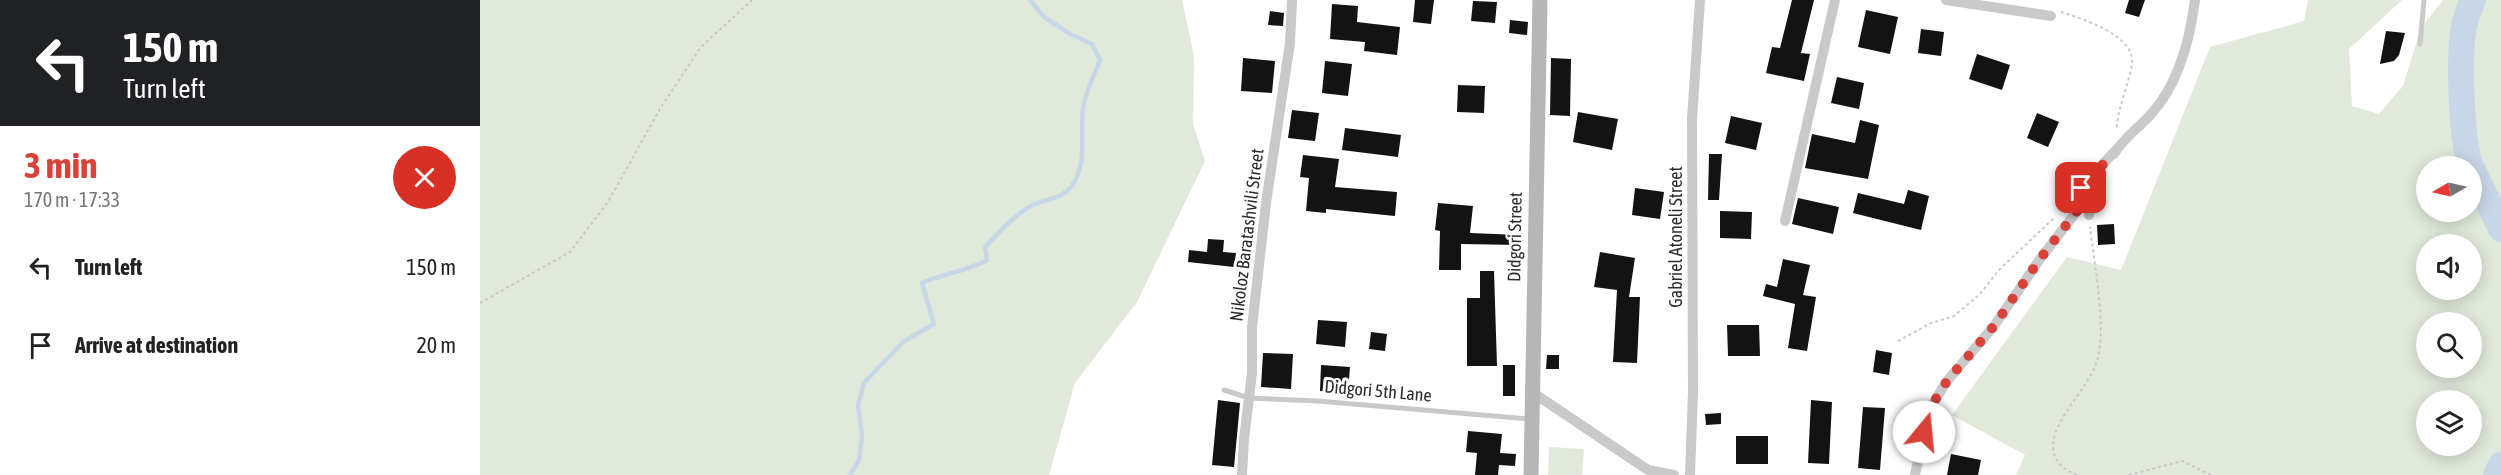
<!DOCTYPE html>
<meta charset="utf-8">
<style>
:root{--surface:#fff;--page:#f6f6f6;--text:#222;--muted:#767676;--accent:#d84239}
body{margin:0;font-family:"Asap Condensed",sans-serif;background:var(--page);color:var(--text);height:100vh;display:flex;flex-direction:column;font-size:22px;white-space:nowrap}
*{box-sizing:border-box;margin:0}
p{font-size:20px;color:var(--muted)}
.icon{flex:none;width:33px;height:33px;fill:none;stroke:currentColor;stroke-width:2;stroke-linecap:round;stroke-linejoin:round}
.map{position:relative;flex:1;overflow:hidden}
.drawer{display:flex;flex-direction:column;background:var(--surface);width:480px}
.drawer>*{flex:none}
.banner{background:#202124;color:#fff;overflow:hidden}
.needle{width:39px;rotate:261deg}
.buttons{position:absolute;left:1936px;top:156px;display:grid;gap:12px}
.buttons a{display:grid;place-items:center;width:66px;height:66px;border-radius:50%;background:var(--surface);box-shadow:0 3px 15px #0003;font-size:30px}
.pin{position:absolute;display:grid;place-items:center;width:51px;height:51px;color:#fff;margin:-26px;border-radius:12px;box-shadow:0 3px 9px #0006}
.me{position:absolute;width:66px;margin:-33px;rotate:17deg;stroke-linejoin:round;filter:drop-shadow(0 0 4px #0008)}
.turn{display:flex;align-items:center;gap:21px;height:126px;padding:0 24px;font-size:27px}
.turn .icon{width:78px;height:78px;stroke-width:2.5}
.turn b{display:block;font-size:42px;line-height:51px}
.round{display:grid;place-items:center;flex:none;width:63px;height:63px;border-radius:32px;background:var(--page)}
.overview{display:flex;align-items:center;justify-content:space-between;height:102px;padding:0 24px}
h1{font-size:36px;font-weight:700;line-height:45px;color:var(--accent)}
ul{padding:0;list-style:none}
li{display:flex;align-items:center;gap:18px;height:78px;padding:0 24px}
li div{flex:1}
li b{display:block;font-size:22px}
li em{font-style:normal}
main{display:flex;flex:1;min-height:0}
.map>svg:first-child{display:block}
</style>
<main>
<section class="drawer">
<div class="banner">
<div class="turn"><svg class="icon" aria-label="left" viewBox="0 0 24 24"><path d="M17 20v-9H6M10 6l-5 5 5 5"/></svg><div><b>150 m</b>Turn left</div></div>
</div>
<div class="overview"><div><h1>3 min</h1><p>170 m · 17:33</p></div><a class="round" style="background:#d93025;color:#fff"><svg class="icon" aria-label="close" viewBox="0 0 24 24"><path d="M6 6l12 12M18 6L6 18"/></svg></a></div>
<ul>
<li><svg class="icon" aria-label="left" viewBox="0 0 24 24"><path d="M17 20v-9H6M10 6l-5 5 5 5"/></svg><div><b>Turn left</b></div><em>150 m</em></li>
<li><svg class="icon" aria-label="arrive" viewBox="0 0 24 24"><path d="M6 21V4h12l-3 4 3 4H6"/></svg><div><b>Arrive at destination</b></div><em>20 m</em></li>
</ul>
</section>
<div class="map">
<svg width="2021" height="475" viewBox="0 0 2021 475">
<rect width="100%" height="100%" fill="#fff"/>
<path fill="#e0e9da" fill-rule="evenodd" d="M0,0H702L714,56L713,124L725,161L657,302L595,383L569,475H0Z
M1828,0H1922L1869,49L1872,106L1899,114L1923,86L1941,28L1963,0H2021V475H1536L1545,455L1472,415L1587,257L1641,270L1730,47L1824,21ZM1947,166H1992V212H1947ZM1947,244H1992V290H1947ZM1947,322H1992V368H1947ZM1947,400H1992V446H1947Z
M1069,447L1104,449L1102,475H1068Z"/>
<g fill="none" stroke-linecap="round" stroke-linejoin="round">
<path stroke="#c8d7e8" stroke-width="4.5" d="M370,475L379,460L382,435L378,405L384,383L423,342L454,324L442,283C464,273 486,272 507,260L505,247C519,233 532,217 549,207C562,199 580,200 590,188C610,164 598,131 604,103C607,89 615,74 620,60L612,44L590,34L564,17L550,0"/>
<path stroke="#c8d7e8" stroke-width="26" d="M1991,166C1981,143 1978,48 1985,22C1987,15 1990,7 1993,0
M1992,168L2021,229
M2016,475L2021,465"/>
</g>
<path fill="#131313" d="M935,0H954L951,24L933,22Z
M1312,0H1334L1321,53L1330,54L1324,81L1286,73L1292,47L1300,48Z
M1649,0H1665L1659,17L1645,13Z
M993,1L1017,2L1015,23L991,21Z
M852,4L878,6L877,22L920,27L917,55L884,51L885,42L850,39Z
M1386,10L1418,17L1410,54L1378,47Z
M790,11L804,13L803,26L788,25Z
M1030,20L1048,22L1047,35L1029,33Z
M1441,29L1464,32L1461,56L1438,53Z
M1906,31L1925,33L1919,55L1914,61L1900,64Z
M1497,54L1530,65L1522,90L1489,79Z
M763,58L795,61L792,93L761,91Z
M1071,58L1091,59L1090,116L1070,115Z
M845,61L872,64L868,96L842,93Z
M1357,77L1384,83L1379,109L1351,103Z
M978,85L1005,86L1004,113L977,112Z
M812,110L839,113L835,141L808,138Z
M1098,112L1138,119L1132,150L1093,142Z
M1557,113L1579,122L1568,147L1547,138Z
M1251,116L1282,123L1276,150L1245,143Z
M1380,120L1399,125L1388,179L1325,168L1332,134L1375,143Z
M865,128L921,135L918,157L862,150Z
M1229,154H1242L1239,200H1228Z
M823,155L859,159L855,187L917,192L915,216L846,209V213L826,211L829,178L820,177Z
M1155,188L1184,192L1180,219L1152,215Z
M1428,190L1449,196L1441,230L1373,213L1378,193L1424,204Z
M1318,198L1359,207L1353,234L1312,224Z
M958,203L993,206L990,233L1040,235L1039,245L981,244V270H959L960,231L955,230Z
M1240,211L1272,212L1271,239L1240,238Z
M1634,224L1635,244L1618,245L1617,225Z
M728,239L744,240L743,252L756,253L754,267L708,262L709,250L727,252Z
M1120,252L1155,258L1149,297H1160L1157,363L1133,362L1137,290L1114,287Z
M1303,259L1330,265L1323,295L1336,297L1327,351L1308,348L1315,304L1283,296L1286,284L1297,287Z
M1000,271H1014L1017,366H987V298H1000Z
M838,320L867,322L865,347L836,344Z
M1247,325H1279L1280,356H1248Z
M891,332L907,334L905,351L889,349Z
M1396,350L1412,353L1409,375L1393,372Z
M783,353L813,354L811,389L781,387Z
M1067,355H1079V369H1066Z
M841,365L870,367L868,393L840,391Z
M1023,365H1035V396H1023Z
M738,400L760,403L754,467L732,465Z
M1331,400L1352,402L1349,464L1328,463Z
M1383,407L1405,408L1400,470L1378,468Z
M1241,413V424L1226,425L1225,414Z
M988,431L1022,434L1020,453L1036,454L1035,466L1019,465L1018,475H995L997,453L986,452Z
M1256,436H1288V464H1256Z
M1471,454L1501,460L1498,475H1467Z"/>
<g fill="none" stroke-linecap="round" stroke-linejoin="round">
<path stroke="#c9c9c9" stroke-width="2" stroke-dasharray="3 3" stroke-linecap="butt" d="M1581,12C1601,18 1649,34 1652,58C1654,72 1636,109 1637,130
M0,303L90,252L128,202L181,107L221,47L272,0
M1418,341L1451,323L1474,316L1500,294L1519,270L1575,217
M1597,475C1583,469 1573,462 1573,445C1574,419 1607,389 1616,364C1628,332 1614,263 1610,227
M1649,475L1702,461L1731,475"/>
<path stroke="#c9c9c9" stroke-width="5" d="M1940,44L1944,0
M744,390L769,398L838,401L1049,419"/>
<path stroke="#c9c9c9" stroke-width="10" d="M1466,0L1571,16
M1634,154C1643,138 1660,127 1672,113C1699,83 1710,39 1715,0
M1609,215L1616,187
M1305,221L1355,0
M1052,392L1168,470L1194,475
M762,475L764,439L772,373V327L786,203L810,43L812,0
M1210,475L1213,392L1212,119L1220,0
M1435,475L1449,410L1467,381L1514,326L1560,259L1604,202L1623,164L1637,149"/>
<path stroke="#b6b6b6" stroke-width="15" d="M1051,475L1060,0"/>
</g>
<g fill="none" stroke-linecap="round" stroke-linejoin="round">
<path stroke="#d84239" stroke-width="10" stroke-dasharray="0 18" d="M1444,432L1449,410L1467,381L1514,326L1560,259L1604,202L1623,164L1601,188"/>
</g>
<g text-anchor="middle" stroke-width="6" stroke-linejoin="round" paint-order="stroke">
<g font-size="18" fill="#2c2c2c" stroke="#fff">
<text transform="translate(767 235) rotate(-83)" y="6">Nikoloz Baratashvili Street</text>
<text transform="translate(1035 237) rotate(-89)" y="6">Didgori Street</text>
<text transform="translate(1196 237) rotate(-90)" y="6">Gabriel Atoneli Street</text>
<text transform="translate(898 391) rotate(5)" y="6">Didgori 5th Lane</text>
</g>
</g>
</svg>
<div class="buttons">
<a><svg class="needle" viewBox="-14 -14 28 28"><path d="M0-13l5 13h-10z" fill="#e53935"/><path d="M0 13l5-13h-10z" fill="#767676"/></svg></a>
<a><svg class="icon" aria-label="sound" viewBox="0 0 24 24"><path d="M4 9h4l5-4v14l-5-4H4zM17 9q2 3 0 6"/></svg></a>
<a><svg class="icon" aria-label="search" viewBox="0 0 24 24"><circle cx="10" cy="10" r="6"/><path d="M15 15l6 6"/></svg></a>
<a><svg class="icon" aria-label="layers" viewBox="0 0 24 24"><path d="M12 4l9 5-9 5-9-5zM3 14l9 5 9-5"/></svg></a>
</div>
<div class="pin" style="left:1601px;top:188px;background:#d93025"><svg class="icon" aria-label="arrive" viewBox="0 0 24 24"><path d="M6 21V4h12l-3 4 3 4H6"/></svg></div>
<svg class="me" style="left:1444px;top:432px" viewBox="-20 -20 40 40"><circle r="19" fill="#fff"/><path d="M0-13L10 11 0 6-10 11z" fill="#d84239"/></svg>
</div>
</main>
